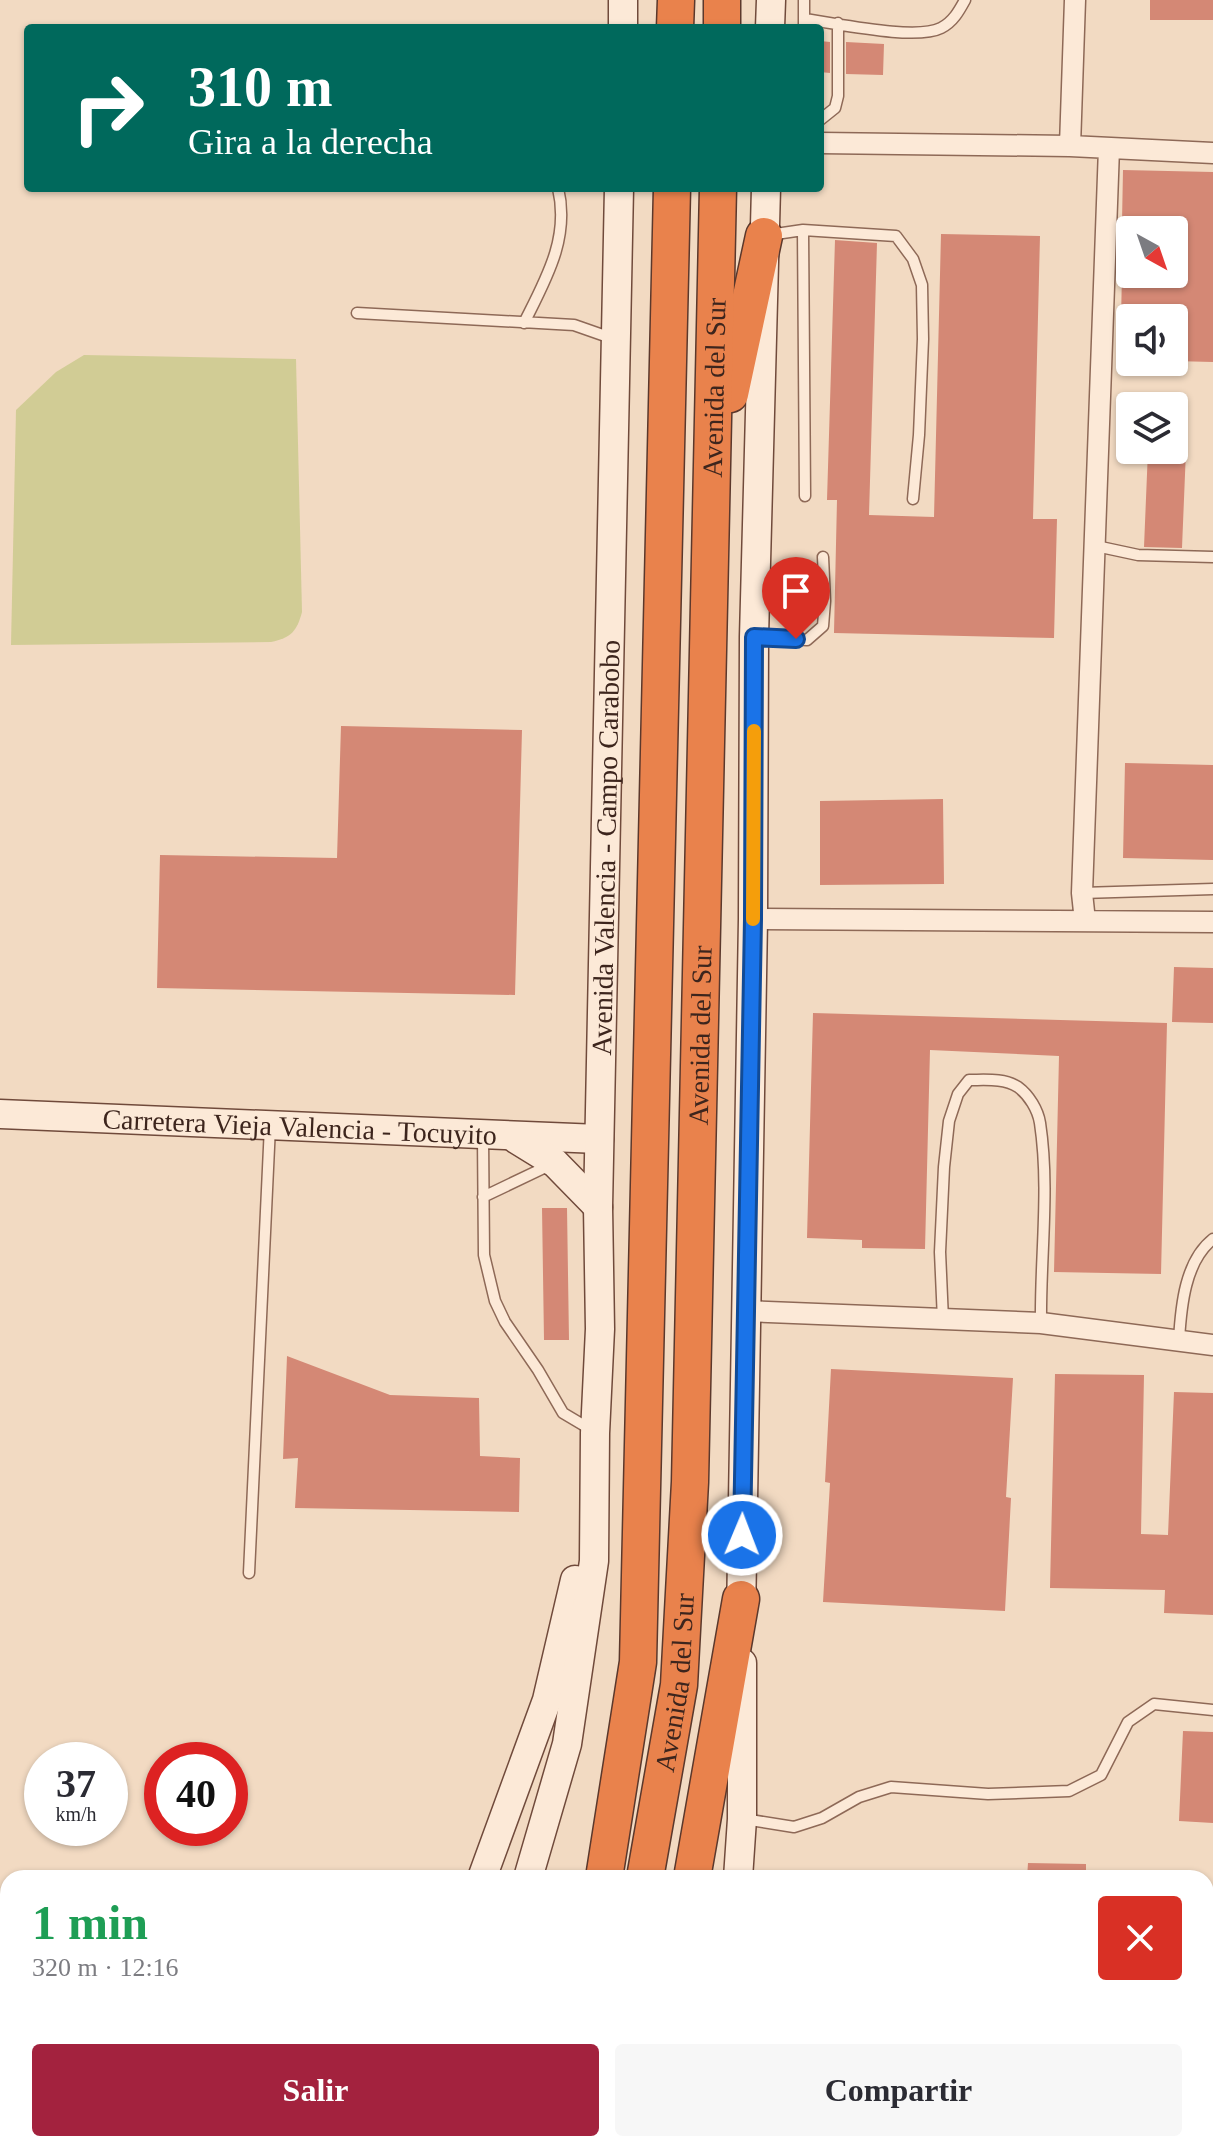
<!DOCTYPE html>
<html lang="es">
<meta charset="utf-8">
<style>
:root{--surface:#fff;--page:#f7f7f7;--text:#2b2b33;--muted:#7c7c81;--accent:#a3223e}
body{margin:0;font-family:"Times New Roman",serif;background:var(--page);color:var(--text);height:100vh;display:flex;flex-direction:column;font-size:30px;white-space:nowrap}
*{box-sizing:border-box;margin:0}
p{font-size:26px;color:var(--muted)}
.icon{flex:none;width:44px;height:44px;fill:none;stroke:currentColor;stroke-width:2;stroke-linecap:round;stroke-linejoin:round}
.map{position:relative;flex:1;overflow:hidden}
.side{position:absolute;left:0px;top:1870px;width:1214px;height:282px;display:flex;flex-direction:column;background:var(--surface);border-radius:24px 24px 0 0;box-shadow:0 2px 6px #0004}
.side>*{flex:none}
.top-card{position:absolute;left:24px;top:24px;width:800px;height:168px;border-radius:8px;box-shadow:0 2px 6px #0004;background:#00695c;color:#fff;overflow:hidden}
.needle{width:52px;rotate:140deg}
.fabs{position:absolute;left:1116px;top:216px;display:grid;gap:16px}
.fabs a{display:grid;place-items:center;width:72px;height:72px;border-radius:8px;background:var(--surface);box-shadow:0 2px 6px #0004;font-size:40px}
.speed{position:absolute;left:24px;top:1742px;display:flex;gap:16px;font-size:40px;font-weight:700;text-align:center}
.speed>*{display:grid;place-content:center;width:104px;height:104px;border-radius:50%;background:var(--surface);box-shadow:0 2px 6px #0004;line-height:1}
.speed small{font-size:20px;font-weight:400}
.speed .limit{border:12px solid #d22;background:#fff;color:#111}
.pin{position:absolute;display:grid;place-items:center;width:68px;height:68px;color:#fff;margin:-82px -34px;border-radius:50% 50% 50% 0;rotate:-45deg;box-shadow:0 0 8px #0007}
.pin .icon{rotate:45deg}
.me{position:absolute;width:88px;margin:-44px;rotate:1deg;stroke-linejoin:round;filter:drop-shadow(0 0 6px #0008)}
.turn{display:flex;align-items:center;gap:28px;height:168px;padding:0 32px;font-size:36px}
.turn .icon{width:104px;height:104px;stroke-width:2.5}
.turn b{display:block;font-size:56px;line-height:68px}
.round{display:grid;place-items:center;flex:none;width:84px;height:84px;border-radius:8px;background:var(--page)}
.summary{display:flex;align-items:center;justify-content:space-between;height:136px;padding:0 32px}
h1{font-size:48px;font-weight:800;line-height:60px;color:#1e9e55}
.primary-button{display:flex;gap:16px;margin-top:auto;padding:16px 32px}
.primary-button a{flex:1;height:92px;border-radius:8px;background:var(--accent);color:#fff;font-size:32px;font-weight:800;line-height:92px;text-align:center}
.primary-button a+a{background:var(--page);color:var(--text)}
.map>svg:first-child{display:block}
</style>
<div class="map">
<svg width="1213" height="2151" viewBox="0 0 1213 2151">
<rect width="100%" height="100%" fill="#f2dac2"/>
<path fill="#d1cc95" d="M84,355L296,359L302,612C297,631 291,638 271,642L11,645L16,410L56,372Z"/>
<path fill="#d48875" d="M1150,0H1213V20H1150Z
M820,41L830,42V73L820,72Z
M846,42L884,44L883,75L846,74Z
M1123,170L1213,172V362L1174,361V318H1121L1122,274H1174V223L1122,222Z
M941,234L1040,236L1033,519H1057L1054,638L834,633L837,500H827L835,240L877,243L869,515L934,517Z
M1148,450H1186L1182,548L1144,547Z
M341,726L522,730L515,995L157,988L160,855L337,858Z
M1125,763L1213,765V860L1123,858Z
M943,799L944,884L820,885V801Z
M1174,967L1213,968V1023L1172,1022Z
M813,1013L1167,1023L1161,1274L1054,1272L1059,1056L930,1050L925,1249L862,1248V1240L807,1238Z
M542,1208H567L569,1340H544Z
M287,1356L390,1395L479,1398L480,1456L520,1458L519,1512L295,1508L298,1458L283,1459Z
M831,1369L1013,1378L1006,1497L1011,1498L1005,1611L823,1602L830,1483L825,1482Z
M1055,1374L1144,1375L1141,1534L1168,1535L1174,1392L1213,1393V1615L1164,1613L1165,1590L1050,1588Z
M1183,1731L1213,1732V1823L1179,1821Z
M1028,1863L1086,1864V1878H1027Z"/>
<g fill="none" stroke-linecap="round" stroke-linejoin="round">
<g stroke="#8e6957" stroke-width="13">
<path id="lane" d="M804,19C836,23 915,41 941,28C953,22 959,11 965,0
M804,28V0
M820,120L835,108L838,96V23
M803,230L805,496
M769,235L803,230L896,236L913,259L922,285L923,339L919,435L913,499
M357,313L574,325L614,339
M524,323C546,279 570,238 558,188
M1096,546L1138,555L1213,557
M756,637L807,640L823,626L825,601L823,557
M1082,893L1213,889
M483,1137L484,1255L495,1301L505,1322L538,1370L563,1413L590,1429
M483,1197L550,1165
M943,1320L940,1252L944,1167L949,1121L958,1094L969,1080C986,1080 1004,1078 1018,1087C1029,1095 1038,1110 1040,1123C1050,1189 1040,1258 1041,1323
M1179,1340C1181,1306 1185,1261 1213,1239
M249,1573L270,1126
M744,1819L794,1827L822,1818L859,1797L891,1787L988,1794L1069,1791L1101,1775L1128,1722L1154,1704L1213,1710
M937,2144L968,2151
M729,2151L730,2144"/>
</g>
<g stroke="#8e6957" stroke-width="23">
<path id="street" d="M820,143L1070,146L1213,153
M1070,146L1075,0
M753,919L1213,922
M1085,921L1082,893L1109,148
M744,1311L1041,1323L1213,1345
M0,2106H8
M167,2151L168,2144"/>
</g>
<g stroke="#704a3b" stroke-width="31">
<g id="secondary">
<path d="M623,28V0"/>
<path d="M770,28L771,0"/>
<path id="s1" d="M0,1114L599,1139"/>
<path d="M516,1139L555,1163L598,1207"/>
<path d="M741,1617L753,919L754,637L766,188"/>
<path d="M482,1878L547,1700L575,1580"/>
<path id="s2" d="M528,1878L567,1744L594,1561L595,1433L600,1329L598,1207L619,188"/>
<path d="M738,1878L742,1819V1663"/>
<path d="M369,2151L372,2144"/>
<path d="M426,2151L428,2144"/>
<path d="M698,2151L699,2144"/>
</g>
</g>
<g stroke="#5b382c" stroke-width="39">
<g id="highway">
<path d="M675,28L676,0"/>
<path d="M722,28V0"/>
<path d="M730,394L764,236"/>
<path d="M604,1878L638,1662L672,188"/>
<path id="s3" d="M645,1878L679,1685L690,1482L718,188"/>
<path d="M692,1878L741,1599"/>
<path d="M512,2151L514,2144"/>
<path d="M562,2151L564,2144"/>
<path d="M597,2151L600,2144"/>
</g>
</g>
<use href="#lane" stroke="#fce9d7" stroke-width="10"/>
<use href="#street" stroke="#fce9d7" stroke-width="20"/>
<use href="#secondary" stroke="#fce9d7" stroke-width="28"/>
<use href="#highway" stroke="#e9824c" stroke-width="36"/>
</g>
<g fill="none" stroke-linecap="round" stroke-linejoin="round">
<g stroke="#114b97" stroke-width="20">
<path id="route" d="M742,1535L753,919L754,637L796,639"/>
</g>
<use href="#route" stroke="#1a73e8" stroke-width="14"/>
<path stroke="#f59e0b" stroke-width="14" d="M753,919L754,731"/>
</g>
<g text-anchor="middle" stroke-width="6" stroke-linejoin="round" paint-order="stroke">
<g font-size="28" fill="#3d251d" stroke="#f9e6d3">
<text dy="10" stroke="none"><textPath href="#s3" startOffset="1494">Avenida del Sur</textPath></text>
<text dy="10" stroke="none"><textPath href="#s2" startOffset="1038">Avenida Valencia - Campo Carabobo</textPath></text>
<text dy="10" stroke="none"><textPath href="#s3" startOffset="846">Avenida del Sur</textPath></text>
<text dy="10" stroke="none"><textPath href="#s1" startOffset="300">Carretera Vieja Valencia - Tocuyito</textPath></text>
<text dy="10" stroke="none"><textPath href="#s3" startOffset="198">Avenida del Sur</textPath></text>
</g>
</g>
</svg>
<div class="fabs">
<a><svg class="needle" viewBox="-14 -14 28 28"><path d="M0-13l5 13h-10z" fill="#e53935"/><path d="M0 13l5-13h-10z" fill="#7c7c81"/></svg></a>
<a><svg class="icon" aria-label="sound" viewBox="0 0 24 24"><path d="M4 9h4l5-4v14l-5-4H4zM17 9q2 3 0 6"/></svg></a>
<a><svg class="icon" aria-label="layers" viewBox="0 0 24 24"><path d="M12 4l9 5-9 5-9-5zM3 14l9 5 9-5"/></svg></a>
</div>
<div class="speed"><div>37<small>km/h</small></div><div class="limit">40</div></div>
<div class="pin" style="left:796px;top:639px;background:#d93025"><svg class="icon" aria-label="arrive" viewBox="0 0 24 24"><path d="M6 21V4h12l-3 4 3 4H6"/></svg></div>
<svg class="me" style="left:742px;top:1535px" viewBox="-20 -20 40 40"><circle r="17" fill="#1a73e8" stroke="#fff" stroke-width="3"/><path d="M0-11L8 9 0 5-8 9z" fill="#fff"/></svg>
<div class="top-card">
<div class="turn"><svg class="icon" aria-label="right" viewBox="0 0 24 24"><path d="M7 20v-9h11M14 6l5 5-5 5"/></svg><div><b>310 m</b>Gira a la derecha</div></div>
</div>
<section class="side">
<div class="summary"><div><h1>1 min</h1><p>320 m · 12:16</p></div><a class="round" style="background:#d93025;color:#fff"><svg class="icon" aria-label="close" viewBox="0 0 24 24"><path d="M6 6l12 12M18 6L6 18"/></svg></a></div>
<div class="primary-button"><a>Salir</a><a>Compartir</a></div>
</section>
</div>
